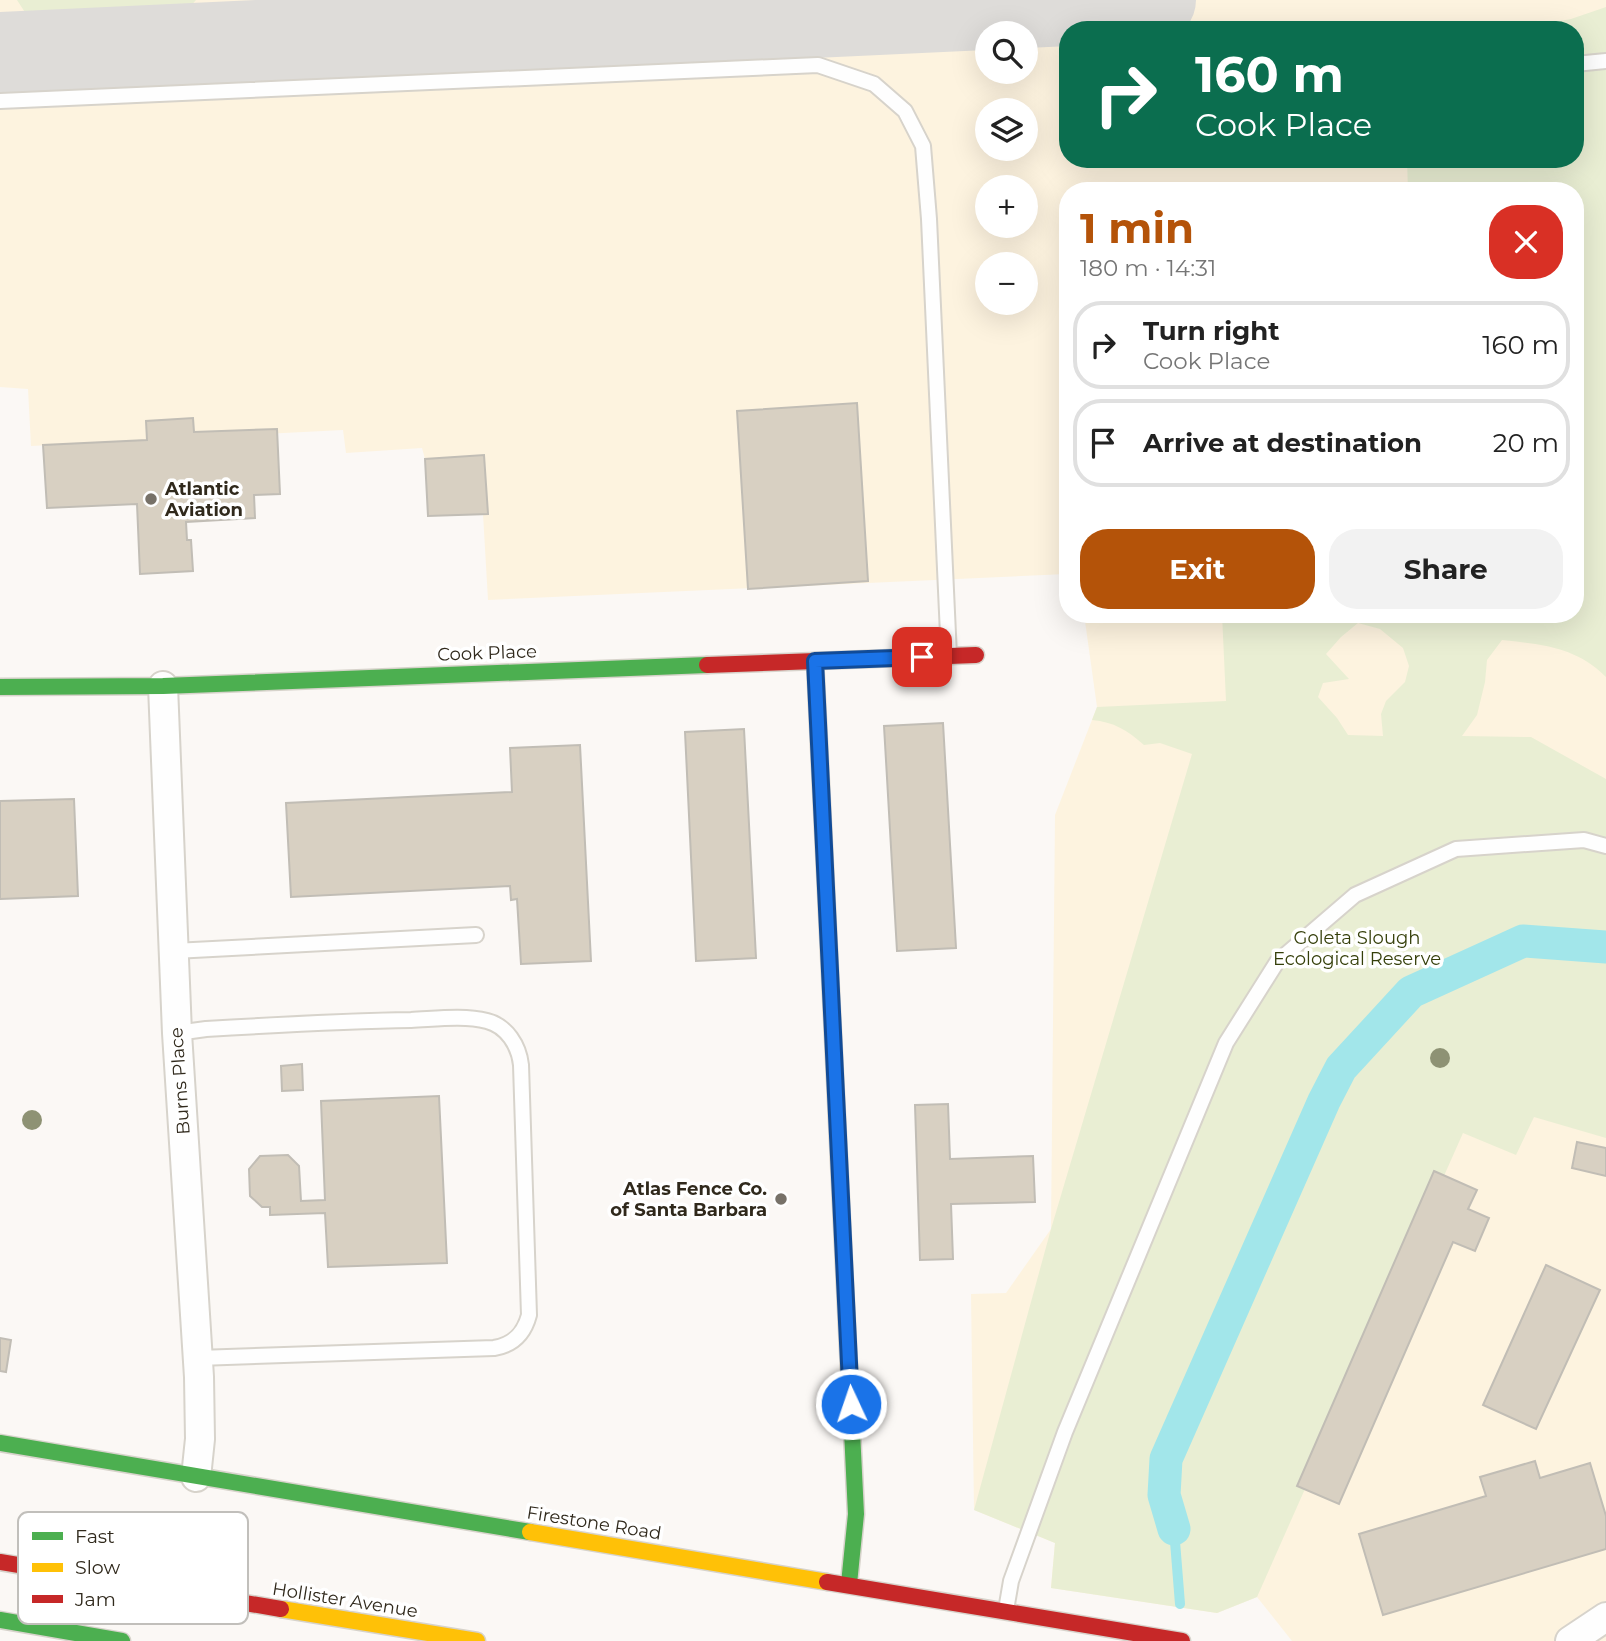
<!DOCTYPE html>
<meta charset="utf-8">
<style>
:root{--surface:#fff;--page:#f2f2f2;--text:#222;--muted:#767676;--line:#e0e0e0;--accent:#b45309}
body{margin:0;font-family:Montserrat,sans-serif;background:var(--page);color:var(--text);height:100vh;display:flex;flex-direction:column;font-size:26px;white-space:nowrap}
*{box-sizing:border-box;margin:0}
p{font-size:23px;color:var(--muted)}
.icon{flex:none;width:38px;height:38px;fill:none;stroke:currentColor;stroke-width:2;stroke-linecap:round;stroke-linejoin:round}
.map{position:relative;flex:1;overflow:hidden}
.drawer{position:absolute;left:1059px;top:182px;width:525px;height:441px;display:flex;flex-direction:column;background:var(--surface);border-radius:28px;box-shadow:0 7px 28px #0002}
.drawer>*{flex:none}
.top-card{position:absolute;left:1059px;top:21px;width:525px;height:147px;border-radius:28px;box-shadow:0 7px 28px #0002;background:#0b6e4f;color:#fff;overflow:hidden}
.buttons{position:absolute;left:975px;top:21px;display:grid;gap:14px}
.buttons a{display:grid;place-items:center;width:63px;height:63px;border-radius:50%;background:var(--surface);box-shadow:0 7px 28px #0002;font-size:35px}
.pin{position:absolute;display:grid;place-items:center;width:60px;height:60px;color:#fff;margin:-30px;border-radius:14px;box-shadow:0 4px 10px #0006}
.me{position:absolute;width:77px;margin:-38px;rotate:357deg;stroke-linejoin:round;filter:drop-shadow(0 0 5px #0008)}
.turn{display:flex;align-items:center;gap:24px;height:147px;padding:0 21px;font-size:32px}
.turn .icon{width:91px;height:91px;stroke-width:2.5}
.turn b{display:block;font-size:49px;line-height:60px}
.round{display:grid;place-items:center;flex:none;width:74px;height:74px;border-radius:28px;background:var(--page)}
.headline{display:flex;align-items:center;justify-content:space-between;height:119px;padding:0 21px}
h1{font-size:42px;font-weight:700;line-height:52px;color:var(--accent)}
.primary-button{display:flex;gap:14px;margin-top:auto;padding:14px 21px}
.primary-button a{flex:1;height:80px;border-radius:28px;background:var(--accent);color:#fff;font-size:28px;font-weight:700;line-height:80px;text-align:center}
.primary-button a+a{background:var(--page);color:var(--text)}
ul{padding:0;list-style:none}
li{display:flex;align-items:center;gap:21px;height:88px;margin:0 14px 10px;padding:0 7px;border:4px solid var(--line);border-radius:28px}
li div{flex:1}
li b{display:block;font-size:26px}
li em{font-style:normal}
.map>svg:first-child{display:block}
</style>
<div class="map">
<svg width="1606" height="1641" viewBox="0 0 1606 1641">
<rect width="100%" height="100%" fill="#fbf8f5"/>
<path fill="#fdf3df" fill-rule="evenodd" d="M0,0H1606V1641H1292L1257,1597L1217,1613L1051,1588L1055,1543L974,1510L971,1294L1006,1293L1051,1229L1055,815L1097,707L1084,614H1575V191H1068L1067,574L488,600L483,514L428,516L425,459L422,448L346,453L343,430L31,446L28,389L0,387ZM1068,30H1575V159H1068ZM987,33H1026V72H987ZM987,110H1026V149H987ZM987,187H1026V226H987ZM987,264H1026V303H987Z"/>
<path fill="#e9eed3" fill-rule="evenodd" d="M17,0H196L188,9L30,20Z
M1606,7V677C1577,647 1541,644 1502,640L1487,660L1485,682L1477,715L1462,736L1531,737L1606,779V1138L1534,1117L1516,1155L1463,1133L1257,1597L1217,1613L1051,1588L1055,1543L974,1510L1051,1229L1192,754L1160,743L1144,745C1127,730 1114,722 1092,720L1097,707L1226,701L1222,614H1575V191H1408L1407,159H1575V30H1511L1571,19ZM1358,623L1380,629L1403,648L1409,666L1405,682L1386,701L1381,714L1383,736L1348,735L1337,718L1318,697L1323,683L1349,679L1326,654L1341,637Z"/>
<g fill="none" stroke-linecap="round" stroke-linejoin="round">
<path stroke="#a2e6ea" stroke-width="10" d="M1174,1529L1180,1604"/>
<path stroke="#a2e6ea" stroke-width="33" d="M1174,1529L1164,1495L1166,1459L1324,1101L1341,1068L1411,992L1523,941L1606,947"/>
<path stroke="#dedcd9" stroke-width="84" d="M0,54L1154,0"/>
</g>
<path fill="#d8d0c2" stroke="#c1bdb5" stroke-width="2" d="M857,403L868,581L748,589L737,411Z
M193,418L194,432L277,429L280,494L254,495L255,518L186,522L187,540H191L193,571L140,574L137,504L47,508L43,445L147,440L146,421Z
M484,455L488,514L428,516L425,459Z
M943,723L956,948L897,951L884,726Z
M744,729L756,958L696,961L685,732Z
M580,745L591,961L521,964L517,899L511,900L510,886L291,897L286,803L512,792L510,748Z
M74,799L78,896L0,899V801Z
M302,1064L303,1090L282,1091L281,1066Z
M439,1096L447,1263L328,1267L325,1213L270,1215V1207H262L250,1196L249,1169L260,1156L288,1155L299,1166L301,1201L325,1200L321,1101Z
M948,1104L950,1159L1033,1156L1035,1202L951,1204L953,1259L920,1260L915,1105Z
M1577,1142L1606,1148V1176L1572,1168Z
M1434,1171L1477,1190L1468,1209L1489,1218L1475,1251L1453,1242L1339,1504L1297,1486Z
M1546,1265L1600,1290L1536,1429L1483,1405Z
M0,1338L11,1340L6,1372L0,1371Z
M1535,1461L1540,1478L1590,1463L1606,1516V1549L1383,1615L1359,1534L1486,1496L1480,1477Z"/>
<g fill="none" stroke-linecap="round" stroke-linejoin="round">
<g stroke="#d7d3cb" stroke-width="18">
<path id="lane" d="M1575,64L1606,61
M0,101L818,65L874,84L905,111L923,146L929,219L949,656
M174,951L476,935
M177,1033L206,1029C274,1025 343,1021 411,1020C435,1019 464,1015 487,1021C507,1026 519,1046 521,1065L529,1315C524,1334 513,1345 494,1348L198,1358
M1006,1610L1011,1581L1065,1432L1226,1043L1277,962L1355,895L1456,849L1584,840L1606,846"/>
</g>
<g stroke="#d7d3cb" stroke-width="32">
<path id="street" d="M163,686L177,1033L199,1377L200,1439L196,1477
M1570,1641L1606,1617"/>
</g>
<g stroke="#d7d3cb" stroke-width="19">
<path id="fast" d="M815,661L856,1514L849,1584
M0,687L163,686L707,665
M0,1443L530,1532
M0,1620L122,1641"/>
</g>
<g stroke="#d7d3cb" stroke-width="19">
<path id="slow" d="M530,1532L827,1582
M281,1609L477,1641"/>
</g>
<g stroke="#d7d3cb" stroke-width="19">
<path id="jam" d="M707,665L976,655
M0,1562L281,1609
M827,1582L1182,1641"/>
</g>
<use href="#lane" stroke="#fefefe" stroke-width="14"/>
<use href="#street" stroke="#fefefe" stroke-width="28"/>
<use href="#fast" stroke="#4caf50" stroke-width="16"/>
<use href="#slow" stroke="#ffc107" stroke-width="16"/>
<use href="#jam" stroke="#c62828" stroke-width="16"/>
</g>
<g fill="#8e9274">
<circle cx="1440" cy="1058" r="10"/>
<circle cx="32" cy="1120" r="10"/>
</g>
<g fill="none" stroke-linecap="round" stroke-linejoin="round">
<g stroke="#114b97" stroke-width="18">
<path id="route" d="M851,1404L815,661L922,657"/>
</g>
<use href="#route" stroke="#1a73e8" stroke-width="12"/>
</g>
<g fill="#777168" stroke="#fff" stroke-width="2.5">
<circle cx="151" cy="499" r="7"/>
<circle cx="781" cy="1199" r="7"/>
</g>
<g text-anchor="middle" stroke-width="7" stroke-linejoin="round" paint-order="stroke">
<g font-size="18" font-weight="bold" fill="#30291c" stroke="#fff" text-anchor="start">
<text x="165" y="495">Atlantic<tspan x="165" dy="21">Aviation</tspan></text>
<text x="767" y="1195" text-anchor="end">Atlas Fence Co.<tspan x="767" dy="21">of Santa Barbara</tspan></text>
</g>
<g font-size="18" fill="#30291c" stroke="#fff">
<text transform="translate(487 653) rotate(-2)" y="6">Cook Place</text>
<text transform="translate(180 1081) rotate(-94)" y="6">Burns Place</text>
<text transform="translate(594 1523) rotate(9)" y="6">Firestone Road</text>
<text transform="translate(345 1600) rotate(9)" y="6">Hollister Avenue</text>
</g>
<g font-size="18" fill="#353f0a" stroke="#fff">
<text x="1357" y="944">Goleta Slough<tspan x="1357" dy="21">Ecological Reserve</tspan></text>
</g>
</g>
<rect x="18" y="1512" width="230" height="112" rx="10" fill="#fff" stroke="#c1bfbb" stroke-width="2"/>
<rect x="32" y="1532" width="31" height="8" fill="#4caf50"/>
<rect x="32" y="1563" width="31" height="9" fill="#ffc107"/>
<rect x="32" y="1595" width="31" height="8" fill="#c62828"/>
<g font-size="19" fill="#30291c">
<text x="75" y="1543">Fast</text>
<text x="75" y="1574">Slow</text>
<text x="75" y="1606">Jam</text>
</g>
</svg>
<div class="buttons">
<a><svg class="icon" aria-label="search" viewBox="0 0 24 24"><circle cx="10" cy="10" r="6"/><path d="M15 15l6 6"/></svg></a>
<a><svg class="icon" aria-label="layers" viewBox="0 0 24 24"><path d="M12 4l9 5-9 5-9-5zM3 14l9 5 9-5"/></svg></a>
<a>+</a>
<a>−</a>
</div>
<div class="pin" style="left:922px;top:657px;background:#d93025"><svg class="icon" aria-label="arrive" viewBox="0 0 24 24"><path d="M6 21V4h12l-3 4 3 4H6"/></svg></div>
<svg class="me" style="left:851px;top:1404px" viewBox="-20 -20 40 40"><circle r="17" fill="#1a73e8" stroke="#fff" stroke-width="3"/><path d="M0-11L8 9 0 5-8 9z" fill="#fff"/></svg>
<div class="top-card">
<div class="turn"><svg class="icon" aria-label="right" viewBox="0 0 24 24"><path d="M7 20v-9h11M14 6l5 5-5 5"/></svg><div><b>160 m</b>Cook Place</div></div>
</div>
<section class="drawer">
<div class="headline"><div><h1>1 min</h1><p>180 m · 14:31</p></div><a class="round" style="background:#d93025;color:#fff"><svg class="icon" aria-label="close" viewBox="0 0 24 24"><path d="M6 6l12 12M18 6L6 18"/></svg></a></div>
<ul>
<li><svg class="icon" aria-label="right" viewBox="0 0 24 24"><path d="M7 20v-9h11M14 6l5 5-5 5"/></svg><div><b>Turn right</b><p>Cook Place</p></div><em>160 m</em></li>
<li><svg class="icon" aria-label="arrive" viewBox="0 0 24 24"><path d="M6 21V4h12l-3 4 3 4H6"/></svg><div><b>Arrive at destination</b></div><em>20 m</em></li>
</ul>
<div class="primary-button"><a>Exit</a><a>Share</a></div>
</section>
</div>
